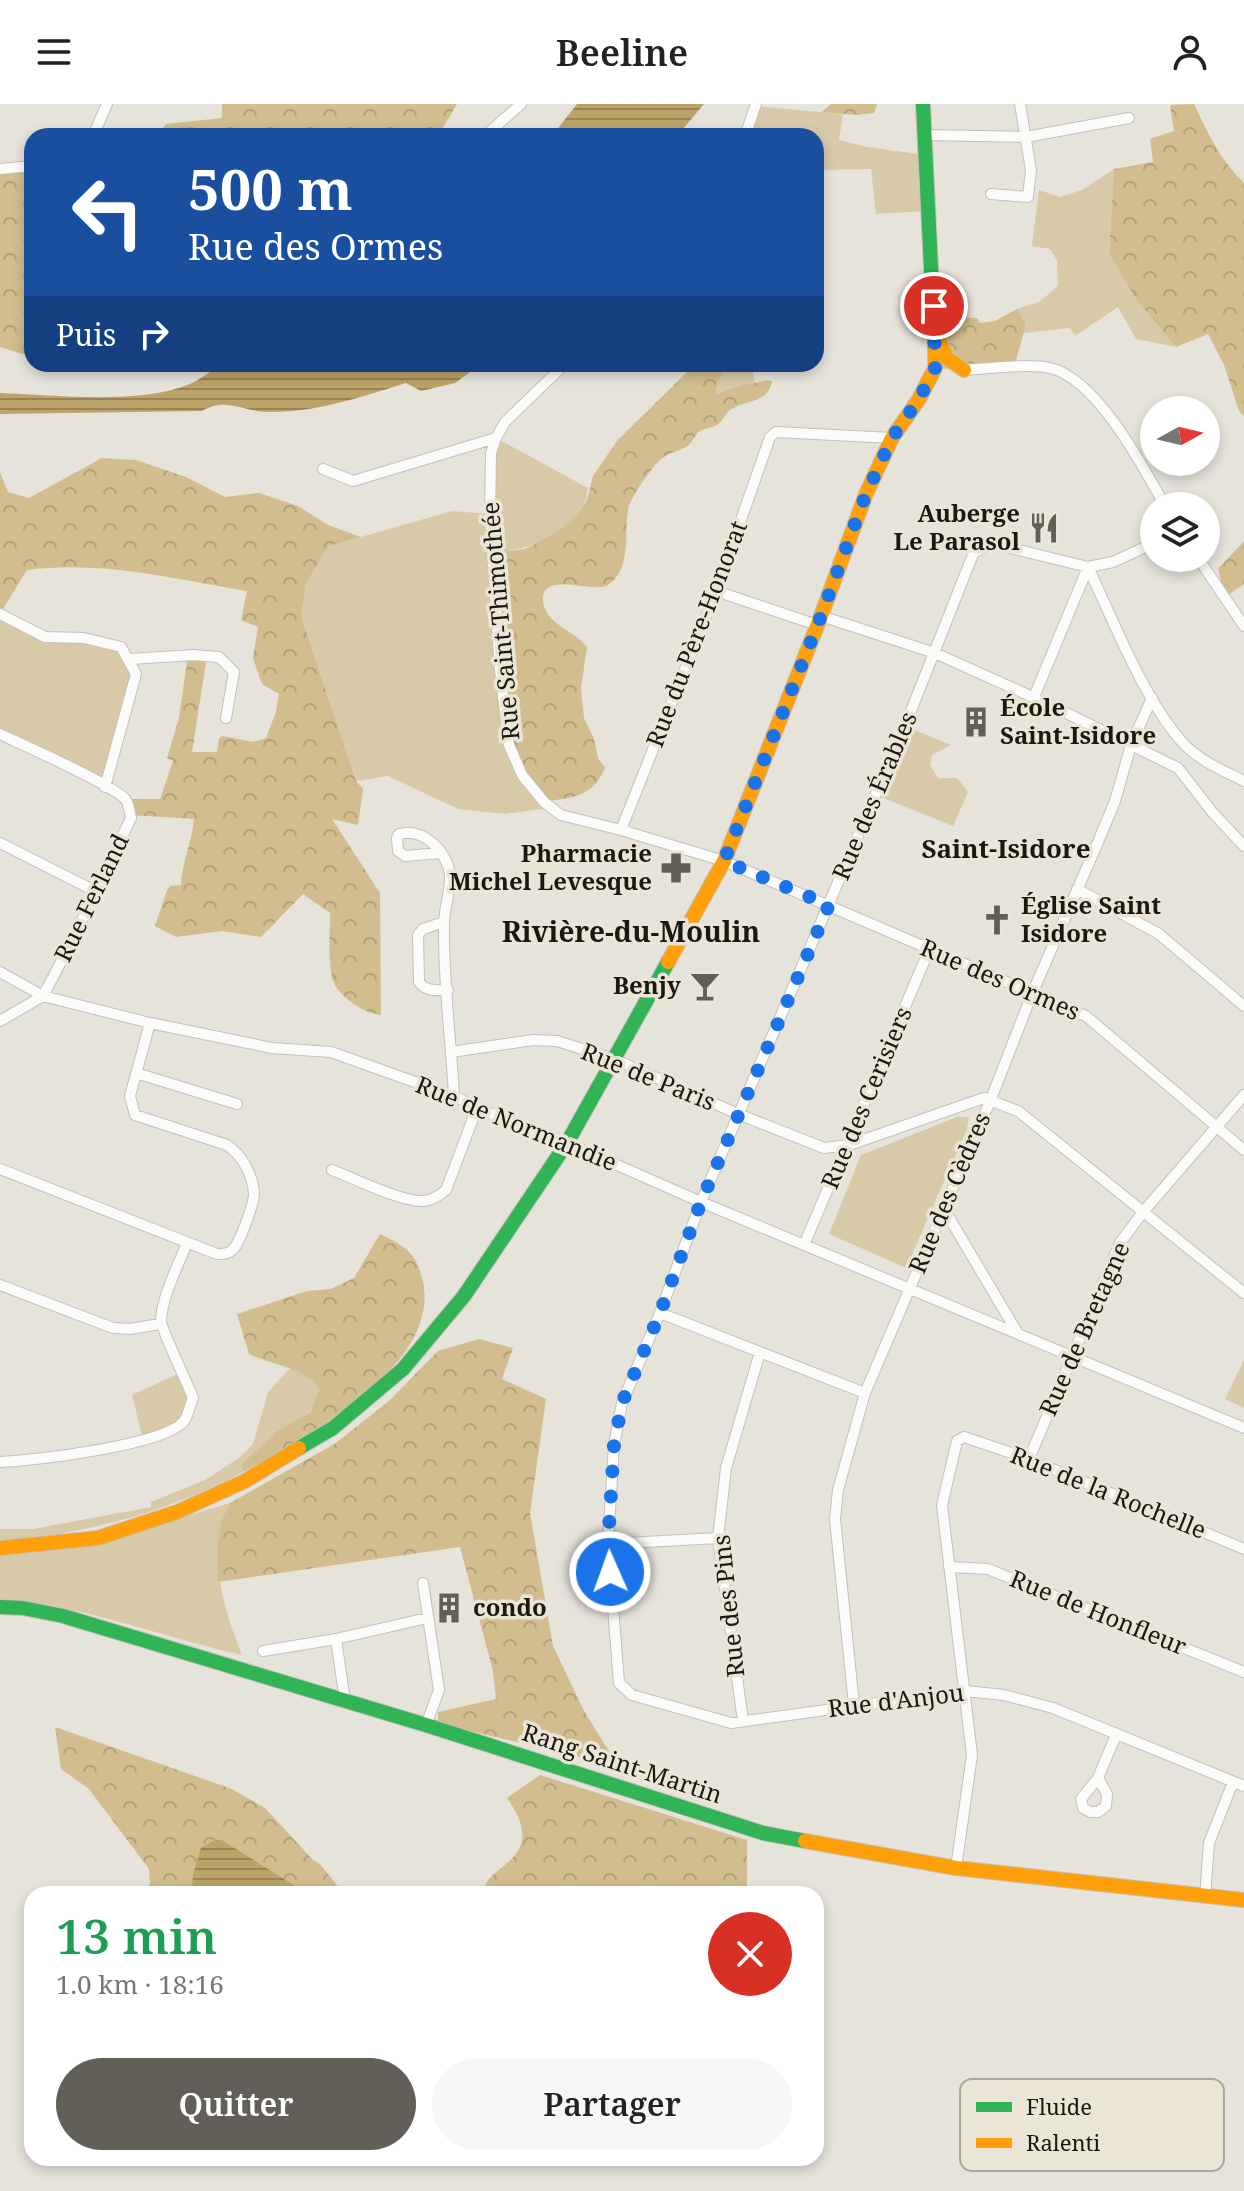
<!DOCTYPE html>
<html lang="fr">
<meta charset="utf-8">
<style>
:root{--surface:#fff;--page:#f6f6f6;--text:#222;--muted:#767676;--accent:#625f59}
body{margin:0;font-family:"Noto Serif",serif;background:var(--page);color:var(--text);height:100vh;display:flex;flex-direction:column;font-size:30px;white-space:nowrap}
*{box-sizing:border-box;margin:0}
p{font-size:26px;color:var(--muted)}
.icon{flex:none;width:44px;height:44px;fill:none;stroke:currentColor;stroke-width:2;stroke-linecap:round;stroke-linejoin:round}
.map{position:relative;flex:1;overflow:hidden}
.drawer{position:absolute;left:24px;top:1782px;width:800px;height:280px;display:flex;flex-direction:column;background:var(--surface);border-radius:24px;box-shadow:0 4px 12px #0003}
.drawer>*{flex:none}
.hud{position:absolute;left:24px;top:24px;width:800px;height:244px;border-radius:24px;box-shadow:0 4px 12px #0003;background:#1a4fa0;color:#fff;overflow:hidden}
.needle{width:52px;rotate:82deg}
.controls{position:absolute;left:1140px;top:292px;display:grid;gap:16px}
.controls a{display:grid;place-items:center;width:80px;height:80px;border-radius:50%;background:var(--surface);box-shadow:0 4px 12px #0003;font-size:40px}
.pin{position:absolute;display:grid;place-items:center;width:68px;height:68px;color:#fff;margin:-34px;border:4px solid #fff;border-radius:50%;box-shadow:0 2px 8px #0007}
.me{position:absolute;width:88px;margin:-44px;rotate:358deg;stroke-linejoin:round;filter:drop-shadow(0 0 6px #0008)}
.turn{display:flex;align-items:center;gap:28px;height:168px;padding:0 32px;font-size:36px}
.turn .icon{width:104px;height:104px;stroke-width:2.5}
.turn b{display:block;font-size:56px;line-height:68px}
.then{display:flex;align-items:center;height:76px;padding:0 32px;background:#0003;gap:16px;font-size:30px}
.round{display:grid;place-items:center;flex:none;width:84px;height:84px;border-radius:42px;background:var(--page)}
.headline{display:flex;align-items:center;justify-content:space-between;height:136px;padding:0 32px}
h1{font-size:48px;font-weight:600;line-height:60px;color:#1e9e55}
.button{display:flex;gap:16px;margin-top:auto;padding:16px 32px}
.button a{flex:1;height:92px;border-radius:48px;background:var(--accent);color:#fff;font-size:32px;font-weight:600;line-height:92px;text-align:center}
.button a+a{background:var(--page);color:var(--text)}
header{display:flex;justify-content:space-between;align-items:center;height:104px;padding:0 32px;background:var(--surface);font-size:36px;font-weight:600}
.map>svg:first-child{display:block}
</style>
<header><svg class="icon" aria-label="menu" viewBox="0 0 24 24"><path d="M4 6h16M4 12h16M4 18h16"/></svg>Beeline<svg class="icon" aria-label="person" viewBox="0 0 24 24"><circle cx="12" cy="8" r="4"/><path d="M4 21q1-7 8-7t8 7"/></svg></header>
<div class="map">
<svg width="1244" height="2087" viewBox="0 0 1244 2087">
<defs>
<pattern id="forest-crowns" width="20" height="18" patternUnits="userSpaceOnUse" patternTransform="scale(2)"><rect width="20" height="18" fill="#d1bd8d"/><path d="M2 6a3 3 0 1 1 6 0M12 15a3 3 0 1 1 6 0" fill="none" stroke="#b3a279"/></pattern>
<pattern id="water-rules" width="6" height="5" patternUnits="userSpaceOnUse" patternTransform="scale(2)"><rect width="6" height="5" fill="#bca367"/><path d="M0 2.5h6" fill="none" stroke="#988454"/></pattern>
</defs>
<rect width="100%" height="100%" fill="#e6e3db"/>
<path fill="#d8caa8" d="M755,2L843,10L839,36L867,43L925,51L928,107L876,110L871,65L816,66V32H745Z
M1114,65L1109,150L1135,194L1176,243L1136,235L1118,203L1075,232L1070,224L1023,229L1026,220L1017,205L1039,198L1058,182L1057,156L1050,145L1032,142L1039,86L1060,93L1082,86Z
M728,260H752L755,279L732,284L716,292V280Z
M496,334L588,384C585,421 539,443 507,447L496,432L544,698L542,705L505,710L458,705L388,672L356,677L301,512L306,479L329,442L452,407L490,410Z
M0,510L33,529L121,543L136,570L105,683L0,630Z
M905,622L951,641L932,651L930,661L938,674H957L968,688L953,722L876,691Z
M957,1013H969L967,1025L906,1164L829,1130L861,1051Z
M1244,1256V1304L1225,1295Z
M290,1264C302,1268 312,1274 319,1285L311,1308L278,1326L242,1360L243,1368C167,1408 86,1431 0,1436V1425H33L151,1403V1398L205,1376L239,1354L253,1340L268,1288Z
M184,1267L193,1294L184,1317L143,1336L132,1291Z
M230,1399C207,1450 222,1501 242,1551C162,1533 82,1501 0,1495V1449L115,1433Z"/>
<path fill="url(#forest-crowns)" d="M222,0H457L438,32H158L166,20L222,14Z
M831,0H877L874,9L856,11L822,8Z
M1194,0C1207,28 1221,57 1244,79V312L1239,307L1224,261L1208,230L1176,243L1135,194L1109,150L1114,65L1153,58L1150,35L1174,27L1170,1Z
M32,62V253L0,243V65Z
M1017,205L1026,220L1014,264L964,266L935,264V217L957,213L977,214L980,219L995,217Z
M695,260H728L716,280V291L732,284L767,276L772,277C768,300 746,295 730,306C725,310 723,317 718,320C713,324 705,324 700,327C695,330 693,337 689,341C681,347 669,348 661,355C652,363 629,395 628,406C624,429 632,465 608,481C594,490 543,467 543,495C543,520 575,526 587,543L581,584L584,614L594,635L598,654L605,664C592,694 573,693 544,698L509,641L496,432L507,447L525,445L559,427L577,411L587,396L593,372L617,337Z
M102,354L136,356L186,373L225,393L259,389L298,402L328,421L361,433L329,442L306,479L301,512L356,677L363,685L358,721L332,715L380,789L381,911C363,909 337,892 332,874C328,854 330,829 330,809L303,790L261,833L222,827L176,833L155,822L167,786L170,782L181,781C182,758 192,738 194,715L130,711L125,695H160L173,657L167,654L179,614L188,551L207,552L192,648H217L219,634L223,632L253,638L266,634L276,608L279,590L262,580L253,554L258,523L241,516L247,487C175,475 100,456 27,466L0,510V368L8,388L29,394Z
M1244,437V480L1225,493L1218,465Z
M380,1130C406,1143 416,1148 423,1178C441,1262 304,1335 243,1368L242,1360L278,1326L311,1308L319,1285C303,1262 273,1262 249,1250L237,1210L307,1187L331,1185L354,1174Z
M479,1235L513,1244L502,1275L546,1295L530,1409L553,1542L584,1607L619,1663L438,1619V1608L496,1595L493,1567L460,1443L218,1478V1440L221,1418L230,1399L336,1339L390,1296L438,1247Z
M55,1623L232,1685L265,1704L314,1757L320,1760L344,1790H308L222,1736H215L201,1743L193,1770L191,1790H147L150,1778L149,1765L89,1685L61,1665Z
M540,1671L747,1736V1790H485C478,1760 554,1760 507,1694Z"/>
<path fill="url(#water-rules)" d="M577,0H704L677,32H552Z
M221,260H481L455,279L421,287L406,279C361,293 315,309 267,308C241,307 227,293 202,307L0,310V289C55,291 139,301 190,280C201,275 211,267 221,260Z
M215,1736H222L308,1790H191L193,1770L201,1743Z"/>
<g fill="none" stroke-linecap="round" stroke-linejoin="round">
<g stroke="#c3c0ba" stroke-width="12">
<path id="street" d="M924,31L1026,33L1129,14
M93,32L107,0
M485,32L521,0
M745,32L756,0
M0,65L32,62
M991,90L1028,93L1031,66L1020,0
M565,260L505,318L496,334L491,349L490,410L500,567L509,641L522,671L544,698L561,711L621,726L724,757L1086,912L1244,1046
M964,266C988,265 1029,259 1050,264C1096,274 1143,362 1165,402
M323,365L353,377L496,334
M1198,454L1244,522
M716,487L817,521
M0,510L45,533L84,534L121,543L136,570L105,683
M821,512L935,549L1048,600L1178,664L1213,709L1244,742
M130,555L193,551L219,553L234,568L226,614
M1034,593L1088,463L1113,458L1154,439
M0,630C23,641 114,681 126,696C129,701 130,709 131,714L70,841L43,892
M1244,677C1224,667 1202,658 1186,642C1146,601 1113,516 1088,463L994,440L974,448L905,622L701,1098L660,1209L622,1299L614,1341L608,1440L619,1579L632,1591L731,1619L965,1587L1004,1591L1053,1604L1244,1682
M621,726L716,487L770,333L776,328L892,334
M0,739L95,787
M440,749L405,752L398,747L397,734L399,730C423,723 447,747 450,771C451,786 444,804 444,820C443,877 451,935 454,992
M1077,785L1159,830L1244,902
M444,818L423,825L418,831L419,878C426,888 437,886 448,886
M0,868L43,892L150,919L272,944L331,948L454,992L477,1004L567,1039L701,1098L1244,1324
M0,917L43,892
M451,948L533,936L557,937L614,955L738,1010L824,1044L849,1041L984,994L1018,1007L1244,1189
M136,969L237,1000
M0,1065L217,1150C223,1150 230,1150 234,1144C240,1138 254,1099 254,1090C253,1071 242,1051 227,1041L135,1011L130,992L150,919
M332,1066C353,1074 404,1099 424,1097C433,1096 440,1091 446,1086L477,1004
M944,1105L1017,1228
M804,1141L929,846
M0,1181L113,1224L130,1225L160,1220
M660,1209L865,1289
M1029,1355L1120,1139L1143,1108L1244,991
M0,1358C32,1357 166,1341 184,1317C188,1312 190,1300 193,1294C188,1280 161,1225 161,1217C162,1192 178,1162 187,1139
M608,1440L718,1434
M949,1463L988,1465L1244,1568
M423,1479L439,1586L426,1621
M336,1535L345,1597
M263,1547L336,1535L427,1514
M854,1601L835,1415L838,1386L865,1289L991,995L1032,890L1098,738L1115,697L1131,641L1152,594
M743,1617L718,1434L726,1364L760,1248
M1098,1674L1107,1690L1106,1702L1098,1708H1090L1083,1704L1081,1695L1098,1674L1116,1631
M956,1764L972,1651L942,1401L957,1337L964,1333L1029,1355L1244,1445
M1205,1793L1209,1739L1233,1678"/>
</g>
<g stroke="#c3c0ba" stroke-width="16">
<path id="fast" d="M923,0L935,246
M299,1344L333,1324L403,1265L464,1192L567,1039L668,858
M0,1503L23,1504L63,1512L426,1621L763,1729L805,1737"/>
</g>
<g stroke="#c3c0ba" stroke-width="16">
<path id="slow" d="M938,234L947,254L964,266
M668,858L724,757L821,512L866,390L892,334L919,295L935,264V246
M0,1444L98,1434L177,1408L245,1377L299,1344
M805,1737L956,1764L1244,1796"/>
</g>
<use href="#street" stroke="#fbfbfa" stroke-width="10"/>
<use href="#fast" stroke="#30b455" stroke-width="14"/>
<use href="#slow" stroke="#ff9f0a" stroke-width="14"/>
</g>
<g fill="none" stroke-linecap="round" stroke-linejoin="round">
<path stroke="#1a73e8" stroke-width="14" stroke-dasharray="0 25.2" d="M610,1468L608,1440L614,1341L622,1299L660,1209L701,1098L829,801L724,757L821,512L866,390L892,334L919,295L935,264L934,202"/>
</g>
<defs>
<g id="restaurant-bare" transform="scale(2.4)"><path d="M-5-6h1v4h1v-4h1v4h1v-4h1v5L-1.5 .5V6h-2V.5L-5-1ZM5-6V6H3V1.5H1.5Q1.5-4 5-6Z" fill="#625f59" stroke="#ebe5d6" stroke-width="2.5" paint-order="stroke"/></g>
<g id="building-bare" transform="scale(2.4)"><path d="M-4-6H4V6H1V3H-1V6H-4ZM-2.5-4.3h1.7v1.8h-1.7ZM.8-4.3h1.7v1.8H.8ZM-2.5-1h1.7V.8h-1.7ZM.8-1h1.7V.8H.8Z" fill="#625f59" stroke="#ebe5d6" stroke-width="2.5" paint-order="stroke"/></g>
<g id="pharmacy-bare" transform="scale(2.4)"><path d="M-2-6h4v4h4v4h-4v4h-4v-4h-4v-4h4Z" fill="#625f59" stroke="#ebe5d6" stroke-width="2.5" paint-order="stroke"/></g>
<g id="church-bare" transform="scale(2.4)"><path d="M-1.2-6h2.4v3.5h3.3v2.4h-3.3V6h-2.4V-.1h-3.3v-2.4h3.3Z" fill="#625f59" stroke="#ebe5d6" stroke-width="2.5" paint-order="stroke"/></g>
<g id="bar-bare" transform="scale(2.4)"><path d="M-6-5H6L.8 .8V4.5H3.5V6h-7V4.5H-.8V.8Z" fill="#625f59" stroke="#ebe5d6" stroke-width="2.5" paint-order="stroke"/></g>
</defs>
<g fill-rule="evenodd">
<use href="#restaurant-bare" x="1044" y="424"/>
<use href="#building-bare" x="976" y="618"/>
<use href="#pharmacy-bare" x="676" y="764"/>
<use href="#church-bare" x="997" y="816"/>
<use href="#bar-bare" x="705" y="882"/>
<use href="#building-bare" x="449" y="1504"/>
</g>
<g text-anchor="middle" stroke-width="7" stroke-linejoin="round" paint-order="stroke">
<g font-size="24" font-weight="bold" fill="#1b1813" stroke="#ebe5d6" text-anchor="end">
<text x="1020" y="418">Auberge<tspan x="1020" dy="28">Le Parasol</tspan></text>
<text x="1000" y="612" text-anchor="start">École<tspan x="1000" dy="28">Saint-Isidore</tspan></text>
<text x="652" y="758">Pharmacie<tspan x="652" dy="28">Michel Levesque</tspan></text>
<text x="1021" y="810" text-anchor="start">Église Saint<tspan x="1021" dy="28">Isidore</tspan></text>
<text x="681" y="890">Benjy</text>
<text x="473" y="1512" text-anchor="start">condo</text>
</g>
<g font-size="24" fill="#1b1813" stroke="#ebe5d6">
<text transform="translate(501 517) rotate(-95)" y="8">Rue Saint-Thimothée</text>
<text transform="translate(697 530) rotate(-69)" y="8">Rue du Père-Honorat</text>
<text transform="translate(875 692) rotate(-67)" y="8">Rue des Érables</text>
<text transform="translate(92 794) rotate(-64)" y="8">Rue Ferland</text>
<text transform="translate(1000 876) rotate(23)" y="8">Rue des Ormes</text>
<text transform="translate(648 973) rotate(22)" y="8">Rue de Paris</text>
<text transform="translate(867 994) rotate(-67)" y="8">Rue des Cerisiers</text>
<text transform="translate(516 1020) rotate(22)" y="8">Rue de Normandie</text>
<text transform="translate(950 1089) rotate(-67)" y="8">Rue des Cèdres</text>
<text transform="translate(1085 1225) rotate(-66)" y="8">Rue de Bretagne</text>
<text transform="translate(1108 1389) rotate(22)" y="8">Rue de la Rochelle</text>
<text transform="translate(729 1502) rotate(-96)" y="8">Rue des Pins</text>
<text transform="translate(1098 1509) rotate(22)" y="8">Rue de Honfleur</text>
<text transform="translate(896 1597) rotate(-7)" y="8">Rue d'Anjou</text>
<text transform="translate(622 1660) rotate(18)" y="8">Rang Saint-Martin</text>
</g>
<g font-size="26" font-weight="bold" fill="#1b1813" stroke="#ebe5d6">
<text x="1006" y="754">Saint-Isidore</text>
</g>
<g font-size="28" font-weight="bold" fill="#1b1813" stroke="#ebe5d6">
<text x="631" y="838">Rivière-du-Moulin</text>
</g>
</g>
<rect x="960" y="1975" width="264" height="92" rx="12" fill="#ebe5d6" stroke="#ada89c" stroke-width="2"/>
<rect x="976" y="1998" width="36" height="10" fill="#30b455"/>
<rect x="976" y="2034" width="36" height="10" fill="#ff9f0a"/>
<g font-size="22" fill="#1b1813">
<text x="1026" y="2011">Fluide</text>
<text x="1026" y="2047">Ralenti</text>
</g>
</svg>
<div class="controls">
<a><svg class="needle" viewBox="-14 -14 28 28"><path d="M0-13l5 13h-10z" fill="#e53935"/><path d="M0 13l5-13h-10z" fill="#767676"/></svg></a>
<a><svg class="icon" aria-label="layers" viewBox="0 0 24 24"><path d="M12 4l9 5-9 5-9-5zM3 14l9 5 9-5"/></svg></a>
</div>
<div class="pin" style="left:934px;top:202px;background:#d93025"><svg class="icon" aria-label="arrive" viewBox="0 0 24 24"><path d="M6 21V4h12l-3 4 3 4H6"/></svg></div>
<svg class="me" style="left:610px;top:1468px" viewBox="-20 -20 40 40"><circle r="17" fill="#1a73e8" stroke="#fff" stroke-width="3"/><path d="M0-11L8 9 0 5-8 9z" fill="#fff"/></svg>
<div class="hud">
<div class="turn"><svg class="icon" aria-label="left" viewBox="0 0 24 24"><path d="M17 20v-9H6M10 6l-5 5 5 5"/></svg><div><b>500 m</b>Rue des Ormes</div></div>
<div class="then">Puis<svg class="icon" aria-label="right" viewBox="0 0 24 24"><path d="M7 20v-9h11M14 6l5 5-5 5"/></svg></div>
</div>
<section class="drawer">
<div class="headline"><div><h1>13 min</h1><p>1.0 km · 18:16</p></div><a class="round" style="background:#d93025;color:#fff"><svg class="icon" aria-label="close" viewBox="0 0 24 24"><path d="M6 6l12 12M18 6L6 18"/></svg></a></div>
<div class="button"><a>Quitter</a><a>Partager</a></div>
</section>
</div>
